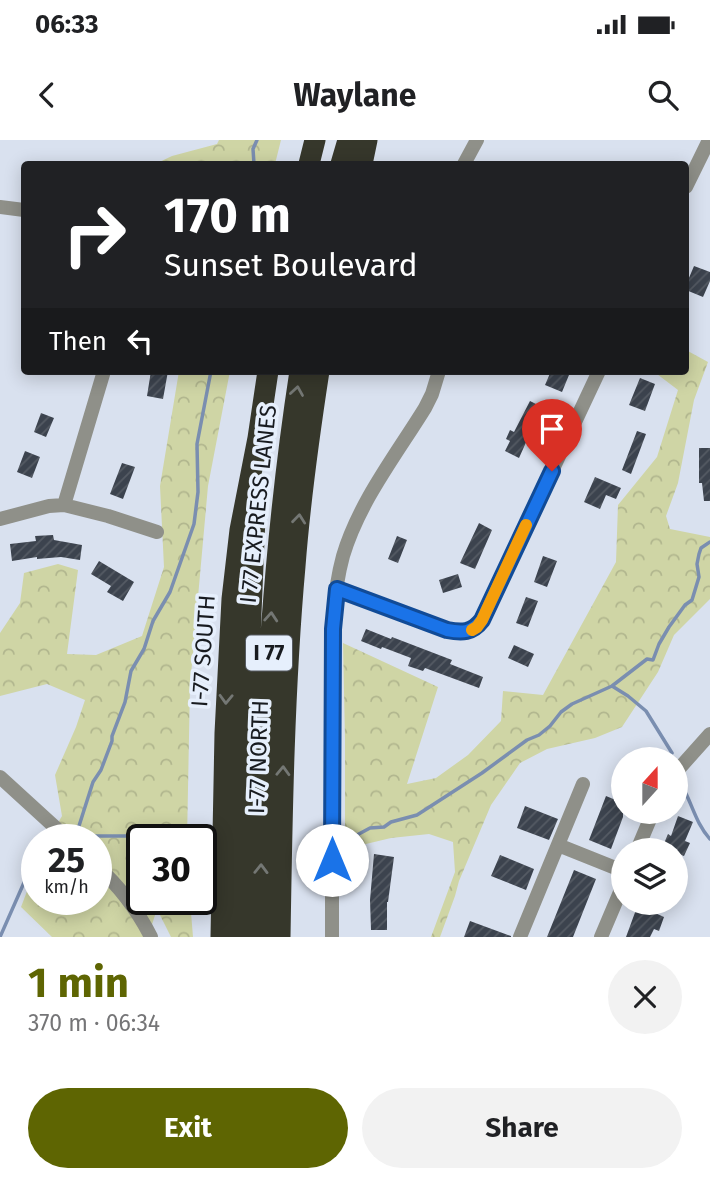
<!DOCTYPE html>
<meta charset="utf-8">
<style>
:root{--surface:#fff;--page:#f2f2f2;--text:#202124;--muted:#757577;--accent:#5e6502}
body{margin:0;font-family:"Fira Sans",sans-serif;background:var(--page);color:var(--text);height:100vh;display:flex;flex-direction:column;font-size:26px;white-space:nowrap}
*{box-sizing:border-box;margin:0}
p{font-size:23px;color:var(--muted)}
.icon{flex:none;width:38px;height:38px;fill:none;stroke:currentColor;stroke-width:2;stroke-linecap:round;stroke-linejoin:round}
.map{position:relative;height:797px;overflow:hidden}
.panel{display:flex;flex-direction:column;background:var(--surface);flex:1}
.panel>*{flex:none}
.hud{position:absolute;left:21px;top:21px;width:668px;height:214px;border-radius:7px;box-shadow:0 4px 18px #0003;background:#202124;color:#fff;overflow:hidden}
.needle{width:46px;rotate:21deg}
.fabs{position:absolute;left:611px;top:607px;display:grid;gap:14px}
.fabs a{display:grid;place-items:center;width:77px;height:77px;border-radius:50%;background:var(--surface);box-shadow:0 4px 18px #0003;font-size:35px}
.speed{position:absolute;left:21px;top:684px;display:flex;gap:14px;font-size:35px;font-weight:700;text-align:center}
.speed>*{display:grid;place-content:center;width:91px;height:91px;border-radius:50%;background:var(--surface);box-shadow:0 4px 18px #0003;line-height:1}
.speed small{font-size:18px;font-weight:400}
.speed .limit{border:4px solid #111;border-radius:10px;background:#fff;color:#111}
.pin{position:absolute;display:grid;place-items:center;width:60px;height:60px;color:#fff;margin:-72px -30px;border-radius:50% 50% 50% 0;rotate:-45deg;box-shadow:0 0 7px #0007}
.pin .icon{rotate:45deg}
.me{position:absolute;width:77px;margin:-38px;rotate:0deg;stroke-linejoin:round;filter:drop-shadow(0 0 5px #0008)}
.turn{display:flex;align-items:center;gap:24px;height:147px;padding:0 28px;font-size:32px}
.turn .icon{width:91px;height:91px;stroke-width:2.5}
.turn b{display:block;font-size:49px;line-height:60px}
.then{display:flex;align-items:center;height:66px;padding:0 28px;background:#0003;gap:14px;font-size:26px}
.round{display:grid;place-items:center;flex:none;width:74px;height:74px;border-radius:37px;background:var(--page)}
.head{display:flex;align-items:center;justify-content:space-between;height:119px;padding:0 28px}
h1{font-size:42px;font-weight:700;line-height:52px;color:var(--accent)}
.action{display:flex;gap:14px;margin-top:auto;padding:14px 28px}
.action a{flex:1;height:80px;border-radius:42px;background:var(--accent);color:#fff;font-size:28px;font-weight:700;line-height:80px;text-align:center}
.action a+a{background:var(--page);color:var(--text)}
.status{display:flex;justify-content:space-between;align-items:center;height:49px;padding:0 35px;background:var(--surface);direction:ltr}
.status svg{height:19px;fill:currentColor}
header{display:flex;justify-content:space-between;align-items:center;height:91px;padding:0 28px;background:var(--surface);font-size:32px;font-weight:700}
.map>svg:first-child{display:block}
</style>
<div class="status"><b>06:33</b><svg viewBox="0 0 49 12"><path d="M0 12V9h3v3zM5 12V6h3v6zM10 12V3h3v9zM15 12V0h3v12zM26 1h20v11H26zM47 4h2v5h-2z"/></svg></div>
<header><svg class="icon" aria-label="back" viewBox="0 0 24 24"><path d="M15 5l-7 7 7 7"/></svg>Waylane<svg class="icon" aria-label="search" viewBox="0 0 24 24"><circle cx="10" cy="10" r="6"/><path d="M15 15l6 6"/></svg></header>
<div class="map">
<svg width="710" height="797" viewBox="0 0 710 797">
<defs>
<pattern id="forest-crowns" width="20" height="18" patternUnits="userSpaceOnUse" patternTransform="scale(1.75)"><rect width="20" height="18" fill="#cfd5a5"/><path d="M2 6a3 3 0 1 1 6 0M12 15a3 3 0 1 1 6 0" fill="none" stroke="#b1b68e"/></pattern>
<pattern id="building-hatch" width="6" height="6" patternUnits="userSpaceOnUse" patternTransform="scale(1.75)"><rect width="6" height="6" fill="#3c434e"/><path d="M-1 1l2-2M0 6l6-6M5 7l2-2" fill="none" stroke="#555b64"/></pattern>
</defs>
<rect width="100%" height="100%" fill="#d9e1ef"/>
<path fill="url(#forest-crowns)" d="M219,0H281L275,24H155L172,16L217,4Z
M686,210L708,222L694,260L678,343L666,376L670,389L710,397V459L674,495L658,532L622,587L595,598L547,609L520,623L491,665L459,741L455,756L440,797H431L455,732L453,702L429,694L391,698L345,709V599L343,503L438,547L407,644L436,638L468,615L501,581L503,551L543,555L616,422L618,365L657,317L678,250L653,231H686Z
M179,231H230L208,346L190,546L187,700H142V760H190L193,797H171L157,769L148,797H52L21,767L37,725V760H96V700H48L62,676L55,635L76,587L85,560L47,544L0,556V493L20,463L24,433L58,424L78,430L67,514L96,515L142,496L164,427L160,346Z"/>
<g fill="none" stroke-linecap="round" stroke-linejoin="round">
<path stroke="#7a8eb0" stroke-width="3.5" d="M254,24L253,9L257,0
M612,546L628,556L646,571L672,613
M682,646C692,663 696,684 710,699
M347,696L357,695L370,688L384,687L391,682L417,675L482,633L527,600L539,595L550,586L561,572L572,564L612,546L647,519L653,520L659,504L669,487L685,465L692,460L699,437L697,424L699,414L701,408L710,402
M164,700L153,699L138,691L134,696H79L78,689L93,642L101,630L112,601V596L125,562L131,531L144,509L153,481L170,452L194,384L198,352L197,304L211,231
M165,700L179,699L190,690L196,691L197,695L201,696
M0,797L30,729L37,725"/>
</g>
<path fill="url(#building-hatch)" d="M694,126L710,132V141L703,157L686,150V145Z
M151,231H168L163,259L147,256Z
M551,231H557L569,235L562,252L545,245Z
M640,238L655,244L645,271L629,265Z
M530,261L542,267L526,297L528,298L519,318L505,311L510,301L506,299L510,290L514,292Z
M41,273L54,278L46,297L34,292Z
M637,291L646,294L631,334L622,330Z
M699,308H710V361H704L702,343H699Z
M25,311L40,317L32,338L17,332Z
M122,323L135,327L123,359L110,354Z
M595,337L621,348L616,359L606,355L600,369L584,362Z
M479,383L492,390L475,429L460,423Z
M53,395L54,400L82,405L80,420L61,417L37,419V417L12,421L10,404L36,401L35,396Z
M397,396L407,400L398,423L388,419Z
M543,416L557,421L547,447L534,442Z
M99,421L134,442L123,461L107,452L111,446L91,434Z
M458,434L462,447L443,453L439,440Z
M526,457L538,461L528,487L516,483Z
M366,489L391,499L392,497L452,520L450,524L483,537L479,548L425,528L423,531L408,526L411,518L382,507L381,509L361,501Z
M514,505L534,514L528,527L508,518Z
M606,656L623,663V677L611,709L589,700Z
M525,666L558,679L549,700L517,688Z
M678,676L693,682L685,701L690,703L684,716L676,713V710H669L662,708L668,694L671,696Z
M374,714L394,717L388,762H387V790H371L370,760Z
M500,715L534,729L526,750L491,736Z
M574,730L596,739L573,797H547Z
M642,763H659L655,773L664,777L659,791L654,789L650,797H626L637,767L640,768Z
M470,781L511,796V797H464Z"/>
<g fill="none" stroke-linecap="round" stroke-linejoin="round">
<path stroke="#8f9089" stroke-width="14" d="M464,24L477,0
M686,47L709,0
M0,67L24,70
M64,365L104,231
M0,379L49,366L64,365L108,376L157,392
M336,449L447,490C462,494 472,493 482,480L599,231
M676,632L710,594
M0,637L69,700
M558,705L623,731
M637,710L653,672
M96,725C119,746 137,769 151,797
M332,797C332,723 332,649 332,574C333,522 329,467 343,416C359,362 396,315 425,268L432,254L439,231
M520,797L583,644
M601,797L623,745"/>
<path stroke="#36372b" stroke-width="21" d="M309,24L315,0
M341,24L348,0
M362,24L367,0
M221,797L225,593L232,459L240,390L258,298L268,231
M242,797L246,594L255,377
M260,797C261,607 271,419 300,231
M280,797C282,673 284,549 295,426C300,361 309,296 319,231"/>
</g>
<defs><path id="oneway-chevron" d="M-2-3.5L2.5 0L-2 3.5" fill="none" stroke-width="1.6" stroke-linecap="round" stroke-linejoin="round" transform="scale(1.75)"/></defs>
<g stroke="#747774">
<use href="#oneway-chevron" transform="translate(297 251) rotate(-81)"/>
<use href="#oneway-chevron" transform="translate(299 379) rotate(-84)"/>
<use href="#oneway-chevron" transform="translate(271 477) rotate(-86)"/>
<use href="#oneway-chevron" transform="translate(226 559) rotate(92)"/>
<use href="#oneway-chevron" transform="translate(283 631) rotate(-88)"/>
<use href="#oneway-chevron" transform="translate(261 729) rotate(-89)"/>
</g>
<g fill="none" stroke-linecap="round" stroke-linejoin="round">
<g stroke="#114b97" stroke-width="18">
<path id="route" d="M332,720L333,489L337,449L447,490C462,493 472,493 482,480L552,331"/>
</g>
<use href="#route" stroke="#1a73e8" stroke-width="12"/>
<path stroke="#f59e0b" stroke-width="12" d="M472,490L477,487L482,480L526,385"/>
</g>
<g text-anchor="middle" stroke-width="7" stroke-linejoin="round" paint-order="stroke">
<rect fill="#e6effc" stroke="#565b62" stroke-width="2" x="246" y="495.5" width="46" height="35" rx="5"/>
<g font-size="21" font-weight="bold" fill="#181b20">
<text x="269" y="520">I 77</text>
</g>
<g font-size="23" fill="#181b20" stroke="#e6effc">
<text transform="translate(258 364) rotate(-84)" y="8">I 77 EXPRESS LANES</text>
<text transform="translate(203 511) rotate(-86)" y="8">I-77 SOUTH</text>
<text transform="translate(258 617) rotate(-88)" y="8">I-77 NORTH</text>
</g>
</g>
</svg>
<div class="fabs">
<a><svg class="needle" viewBox="-14 -14 28 28"><path d="M0-13l5 13h-10z" fill="#e53935"/><path d="M0 13l5-13h-10z" fill="#757577"/></svg></a>
<a><svg class="icon" aria-label="layers" viewBox="0 0 24 24"><path d="M12 4l9 5-9 5-9-5zM3 14l9 5 9-5"/></svg></a>
</div>
<div class="speed"><div>25<small>km/h</small></div><div class="limit">30</div></div>
<div class="pin" style="left:552px;top:331px;background:#d93025"><svg class="icon" aria-label="arrive" viewBox="0 0 24 24"><path d="M6 21V4h12l-3 4 3 4H6"/></svg></div>
<svg class="me" style="left:332px;top:720px" viewBox="-20 -20 40 40"><circle r="19" fill="#fff"/><path d="M0-13L10 11 0 6-10 11z" fill="#1a73e8"/></svg>
<div class="hud">
<div class="turn"><svg class="icon" aria-label="right" viewBox="0 0 24 24"><path d="M7 20v-9h11M14 6l5 5-5 5"/></svg><div><b>170 m</b>Sunset Boulevard</div></div>
<div class="then">Then<svg class="icon" aria-label="left" viewBox="0 0 24 24"><path d="M17 20v-9H6M10 6l-5 5 5 5"/></svg></div>
</div>
</div>
<section class="panel">
<div class="head"><div><h1>1 min</h1><p>370 m · 06:34</p></div><a class="round"><svg class="icon" aria-label="close" viewBox="0 0 24 24"><path d="M6 6l12 12M18 6L6 18"/></svg></a></div>
<div class="action"><a>Exit</a><a>Share</a></div>
</section>
